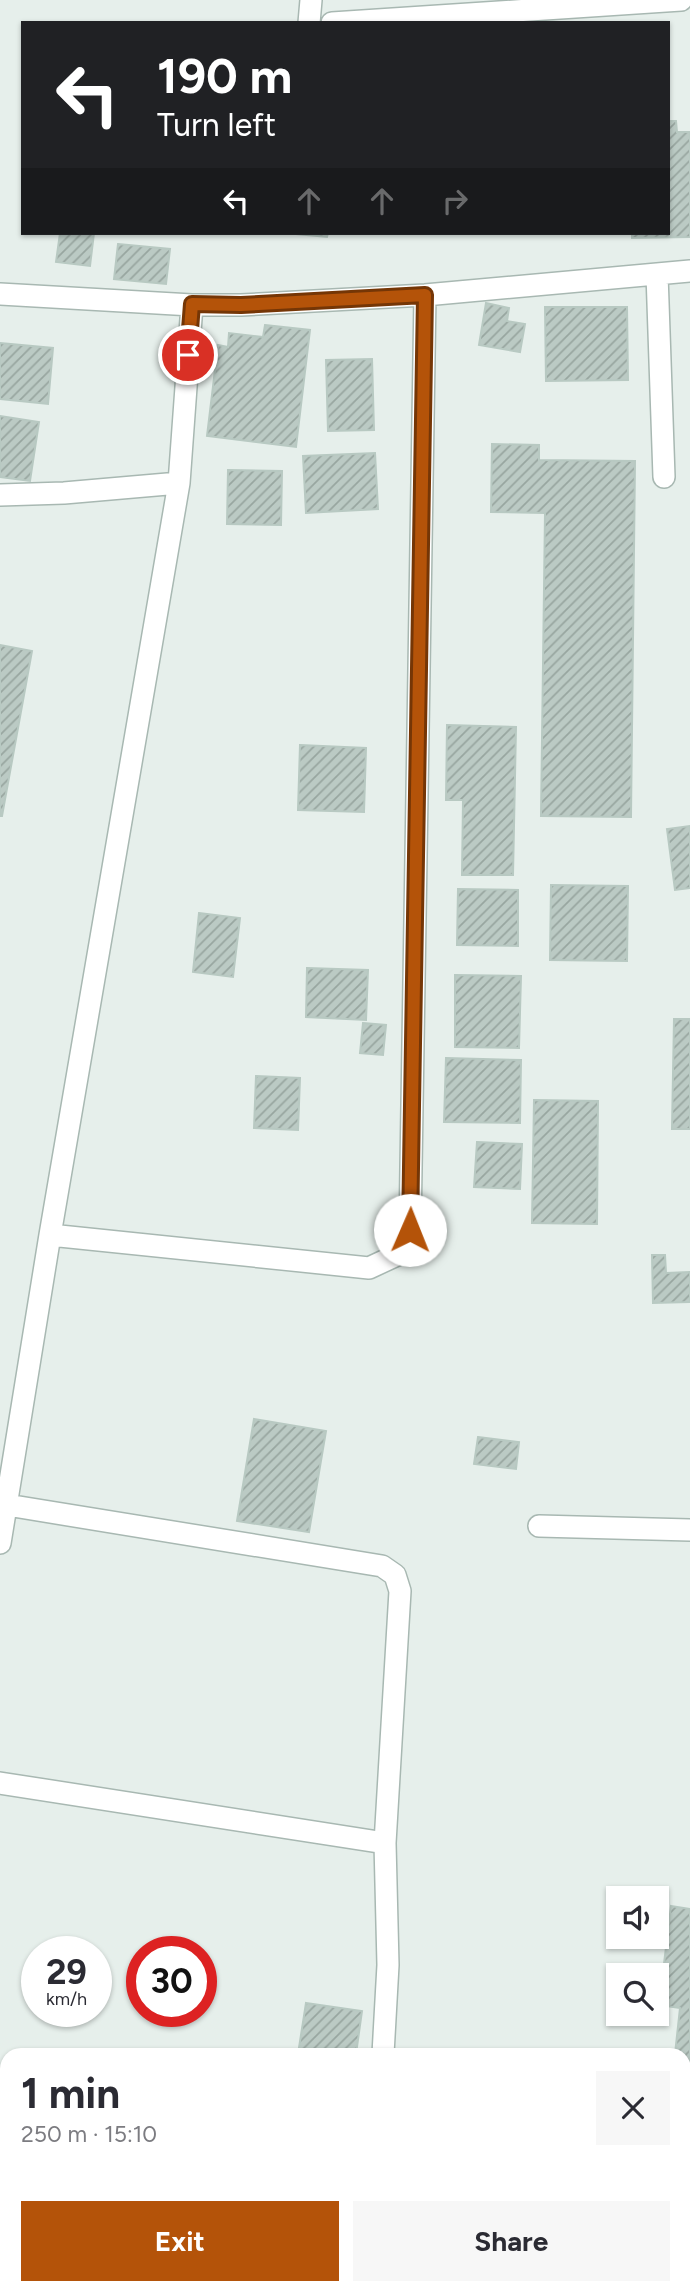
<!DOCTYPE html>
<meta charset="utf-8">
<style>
:root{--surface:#fff;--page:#f7f7f7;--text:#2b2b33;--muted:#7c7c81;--accent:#b45309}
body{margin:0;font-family:Figtree,sans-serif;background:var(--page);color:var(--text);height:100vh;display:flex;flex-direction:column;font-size:26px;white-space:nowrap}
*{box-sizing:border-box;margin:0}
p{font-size:23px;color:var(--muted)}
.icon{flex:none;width:38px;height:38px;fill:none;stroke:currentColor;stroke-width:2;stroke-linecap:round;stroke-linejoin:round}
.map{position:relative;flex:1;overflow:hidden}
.details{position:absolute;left:0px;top:2048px;width:691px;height:247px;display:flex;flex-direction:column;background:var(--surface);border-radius:21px 21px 0 0;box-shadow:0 2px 5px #0004}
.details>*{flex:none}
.hud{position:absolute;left:21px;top:21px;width:649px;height:214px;border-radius:0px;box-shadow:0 2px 5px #0004;background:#202124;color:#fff;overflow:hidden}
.tools{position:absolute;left:606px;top:1886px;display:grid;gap:14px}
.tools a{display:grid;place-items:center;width:63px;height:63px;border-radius:0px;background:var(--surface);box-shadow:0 2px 5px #0004;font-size:35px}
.speed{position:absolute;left:21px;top:1936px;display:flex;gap:14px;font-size:35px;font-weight:700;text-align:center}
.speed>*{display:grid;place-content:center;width:91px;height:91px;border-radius:50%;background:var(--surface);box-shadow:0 2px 5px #0004;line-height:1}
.speed small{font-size:18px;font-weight:400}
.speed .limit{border:10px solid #d22;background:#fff;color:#111}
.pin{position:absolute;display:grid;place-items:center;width:60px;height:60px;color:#fff;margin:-30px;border:4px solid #fff;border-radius:50%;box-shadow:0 2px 7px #0007}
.me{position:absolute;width:77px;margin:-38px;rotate:1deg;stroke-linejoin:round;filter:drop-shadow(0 0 5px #0008)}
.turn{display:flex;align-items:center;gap:24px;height:147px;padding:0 21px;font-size:32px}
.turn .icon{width:91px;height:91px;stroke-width:2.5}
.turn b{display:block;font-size:49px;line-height:60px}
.lanes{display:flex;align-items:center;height:66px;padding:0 21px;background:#0003;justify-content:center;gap:35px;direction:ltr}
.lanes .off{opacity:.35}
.round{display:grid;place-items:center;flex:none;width:74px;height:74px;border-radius:0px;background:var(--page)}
.summary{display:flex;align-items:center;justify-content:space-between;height:119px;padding:0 21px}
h1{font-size:42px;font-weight:700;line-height:52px}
.primary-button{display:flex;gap:14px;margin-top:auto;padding:14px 21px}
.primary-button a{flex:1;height:80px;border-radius:0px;background:var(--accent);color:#fff;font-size:28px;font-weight:700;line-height:80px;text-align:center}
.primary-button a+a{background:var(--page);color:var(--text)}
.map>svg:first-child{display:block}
</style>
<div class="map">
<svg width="690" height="2294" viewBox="0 0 690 2294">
<defs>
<pattern id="building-hatch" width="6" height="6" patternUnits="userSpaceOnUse" patternTransform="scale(1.75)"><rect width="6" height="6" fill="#bbcac4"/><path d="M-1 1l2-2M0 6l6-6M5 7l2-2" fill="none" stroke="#98a6a0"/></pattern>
</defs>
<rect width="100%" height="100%" fill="#e6efeb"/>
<path fill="url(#building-hatch)" stroke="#b8c9c2" stroke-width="2" d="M668,121H676L677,132H690V237L632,238V233H668Z
M60,233H94L90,266L56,262Z
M285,233H328L327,237Z
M118,244L170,249L166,284L114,279Z
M486,303L509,308L507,321L525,324L520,352L479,345Z
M545,307H627L628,380L546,381Z
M265,325L310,330L296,447L207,436L218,345L228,347L229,333L263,337Z
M0,343L53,348L48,404L0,399Z
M372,359L374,430L328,431L326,360Z
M0,416L39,422L30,481L0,477Z
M492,444L539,445V460L635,461L631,817L541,816L545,513L491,512Z
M375,453L378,509L306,513L303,456Z
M228,470L282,471L281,525L227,524Z
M0,645L32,651L2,816H0Z
M447,725L516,727L513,875H462L463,800H446Z
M300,745L366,748L364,812L298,810Z
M690,826V888L675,890L667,829Z
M551,885L628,886L627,961L550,960Z
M458,889L518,890V946L457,945Z
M199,913L240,918L233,977L193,972Z
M307,968L368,970L366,1020L306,1017Z
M455,975L521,976L519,1048L455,1047Z
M674,1019H690V1129H672Z
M363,1023L386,1025L383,1055L360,1053Z
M446,1058L521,1060L520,1123L444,1122Z
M256,1076L300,1078L298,1130L254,1128Z
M534,1100L598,1101L597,1224L532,1223Z
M477,1142L522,1144L520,1189L474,1187Z
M652,1255H665L666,1273L690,1272V1302L653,1303Z
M254,1419L326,1431L309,1532L237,1521Z
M478,1437L519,1442L516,1469L474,1464Z
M671,1906L690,1909V2099L684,2098V2054H675L680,2008L659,2005Z
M306,2003L362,2011L356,2054H298Z
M262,2287H319L318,2294H261Z"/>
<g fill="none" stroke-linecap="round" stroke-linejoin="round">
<g stroke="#a8b8b2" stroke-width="24">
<path id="street" d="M309,23L311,0
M332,23L681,0
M657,274L664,477
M0,294L192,305H241L425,295L690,271
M0,495L64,493L179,483
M50,1235L369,1268L397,1255L410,1230L425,295
M539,1526L690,1530
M0,1543L50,1235L179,483L192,305
M0,1783L385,1843L400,1591L395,1575L382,1566L7,1505
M383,2054L388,1965L385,1843
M684,2113L690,2114
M243,2294L244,2287
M351,2294L352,2287"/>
</g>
<use href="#street" stroke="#fff" stroke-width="21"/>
</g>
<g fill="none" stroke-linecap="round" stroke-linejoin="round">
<g stroke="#753606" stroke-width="18">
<path id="route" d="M188,355L192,304L241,305L425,295L410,1230"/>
</g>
<use href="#route" stroke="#b45309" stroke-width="12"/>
</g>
</svg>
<div class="tools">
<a><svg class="icon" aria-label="sound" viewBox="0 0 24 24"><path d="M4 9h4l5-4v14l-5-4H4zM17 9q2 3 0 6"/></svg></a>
<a><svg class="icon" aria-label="search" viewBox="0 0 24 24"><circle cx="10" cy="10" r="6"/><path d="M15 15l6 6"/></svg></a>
</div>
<div class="speed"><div>29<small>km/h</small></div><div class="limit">30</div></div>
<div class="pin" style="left:188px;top:355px;background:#d93025"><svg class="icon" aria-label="arrive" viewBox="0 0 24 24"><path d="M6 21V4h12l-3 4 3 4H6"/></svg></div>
<svg class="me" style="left:410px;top:1230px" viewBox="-20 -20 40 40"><circle r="19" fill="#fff"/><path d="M0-13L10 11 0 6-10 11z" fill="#b45309"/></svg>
<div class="hud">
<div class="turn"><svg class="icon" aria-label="left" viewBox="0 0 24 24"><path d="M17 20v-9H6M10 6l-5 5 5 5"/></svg><div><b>190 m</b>Turn left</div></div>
<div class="lanes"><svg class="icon" aria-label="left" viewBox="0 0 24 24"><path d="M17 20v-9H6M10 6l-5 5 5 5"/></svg><svg class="icon off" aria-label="ahead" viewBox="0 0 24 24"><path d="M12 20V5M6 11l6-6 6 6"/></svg><svg class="icon off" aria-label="ahead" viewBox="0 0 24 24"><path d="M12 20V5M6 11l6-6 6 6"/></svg><svg class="icon off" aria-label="right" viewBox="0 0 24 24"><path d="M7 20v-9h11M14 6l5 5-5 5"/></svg></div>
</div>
<section class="details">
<div class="summary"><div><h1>1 min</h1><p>250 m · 15:10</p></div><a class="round"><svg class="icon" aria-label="close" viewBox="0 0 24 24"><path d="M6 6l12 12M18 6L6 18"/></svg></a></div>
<div class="primary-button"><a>Exit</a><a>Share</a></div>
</section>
</div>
